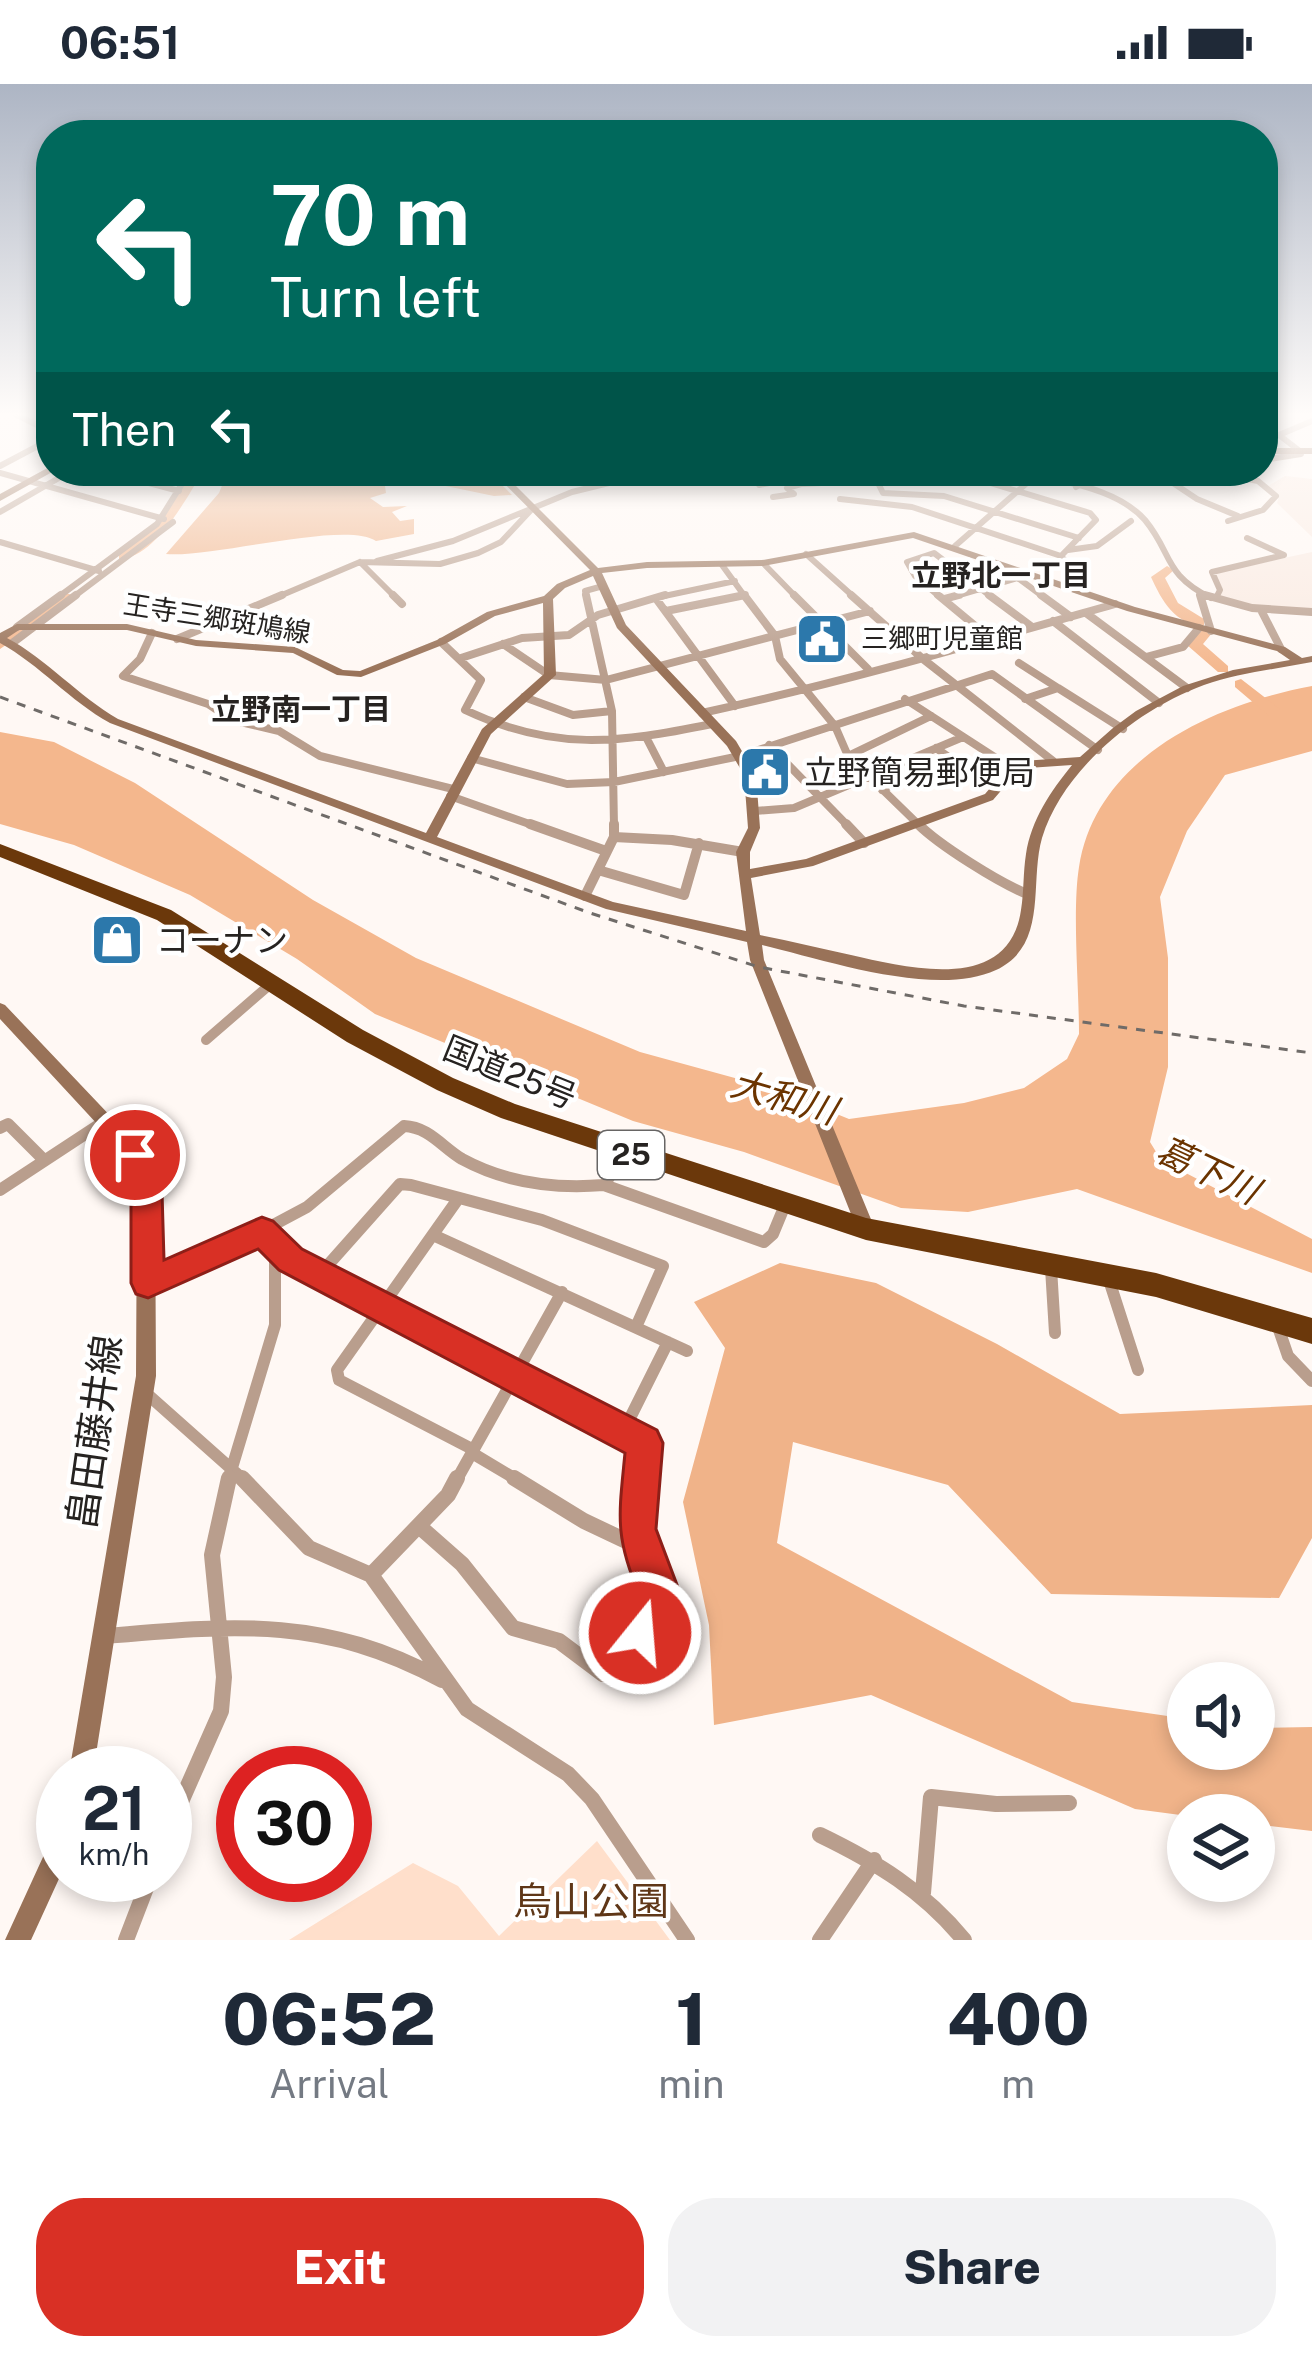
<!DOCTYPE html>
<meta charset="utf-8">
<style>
:root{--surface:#fff;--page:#f2f2f3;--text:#1f2937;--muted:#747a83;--accent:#d93025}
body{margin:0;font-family:"Public Sans","Noto Sans JP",sans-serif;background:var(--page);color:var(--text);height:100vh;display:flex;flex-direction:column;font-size:45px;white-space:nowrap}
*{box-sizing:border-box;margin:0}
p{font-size:39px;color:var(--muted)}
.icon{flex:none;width:66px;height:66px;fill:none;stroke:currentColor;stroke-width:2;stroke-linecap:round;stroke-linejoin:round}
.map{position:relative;height:1856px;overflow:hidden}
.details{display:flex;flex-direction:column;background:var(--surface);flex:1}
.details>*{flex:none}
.guide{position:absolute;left:36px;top:36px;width:1242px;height:366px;border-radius:48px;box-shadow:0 6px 18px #0003;background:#00695c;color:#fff;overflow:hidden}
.fabs{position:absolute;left:1167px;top:1578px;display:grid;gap:24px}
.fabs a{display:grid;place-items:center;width:108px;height:108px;border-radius:50%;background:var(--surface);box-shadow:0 6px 18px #0003;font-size:60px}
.speed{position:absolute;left:36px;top:1662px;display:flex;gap:24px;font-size:60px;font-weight:700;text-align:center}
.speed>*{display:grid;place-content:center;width:156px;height:156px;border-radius:50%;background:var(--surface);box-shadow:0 6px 18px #0003;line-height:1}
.speed small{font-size:30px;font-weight:400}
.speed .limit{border:18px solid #d22;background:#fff;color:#111}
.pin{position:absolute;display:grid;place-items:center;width:102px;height:102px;color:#fff;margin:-51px;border:6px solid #fff;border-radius:50%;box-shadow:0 3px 12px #0007}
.me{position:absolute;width:132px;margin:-66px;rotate:17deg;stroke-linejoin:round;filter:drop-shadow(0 0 9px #0008)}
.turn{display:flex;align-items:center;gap:42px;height:252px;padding:0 36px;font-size:54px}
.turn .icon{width:156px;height:156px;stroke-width:2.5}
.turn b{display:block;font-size:84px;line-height:102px}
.then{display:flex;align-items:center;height:114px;padding:0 36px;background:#0003;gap:24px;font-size:45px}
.eta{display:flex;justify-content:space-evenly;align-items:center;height:204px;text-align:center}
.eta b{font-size:72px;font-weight:800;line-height:84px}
.cta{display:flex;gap:24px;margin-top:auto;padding:24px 36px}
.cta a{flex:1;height:138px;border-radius:48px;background:var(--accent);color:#fff;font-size:48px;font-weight:800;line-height:138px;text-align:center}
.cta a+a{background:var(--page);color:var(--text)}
.status{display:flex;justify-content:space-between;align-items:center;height:84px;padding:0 60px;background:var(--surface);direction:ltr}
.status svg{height:33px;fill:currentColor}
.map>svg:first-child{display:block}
</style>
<div class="status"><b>06:51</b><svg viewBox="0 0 49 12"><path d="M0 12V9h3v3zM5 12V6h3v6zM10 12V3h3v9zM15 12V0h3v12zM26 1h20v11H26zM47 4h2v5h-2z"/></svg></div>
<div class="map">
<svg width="1312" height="1856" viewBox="0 0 1312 1856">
<rect width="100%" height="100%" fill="#fff8f4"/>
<path fill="#faeae1" d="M1285,392L1312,395V453L1277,419L1279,412L1268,402Z
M1312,468V527L1271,526L1220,512L1223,506L1215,489Z"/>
<path fill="#ffdfcb" d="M597,1757L670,1856H289L413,1779L458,1802L499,1852Z"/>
<path fill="#f0b389" d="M228,387H488L512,411L494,412L412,395L385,402L386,409L370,414L383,423L407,422L392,428L400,437L414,435V450L376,457C346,436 213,474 166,470L219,409Z
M780,1179L876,1199L997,1260L1120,1330L1312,1321V1454L1279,1514L1051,1510L948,1401L793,1358L777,1459L1072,1618L1188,1635V1665H1254V1644L1312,1643V1747L1254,1740V1731L1188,1732L1135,1725L871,1611L714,1641L709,1541L683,1418L725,1264L694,1218Z"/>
<path fill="#f4b78d" d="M1312,602V667L1225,691L1187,747L1160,813L1168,874V983L1150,1058L1161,1076L1312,1155V1189L1077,1105L968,1128L901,1124L744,1068L633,1037L375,930L297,875L190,811L74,761L0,740V648L54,658L135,699L313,816L416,874L640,968L775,1005L849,1035L964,1019L1024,1004L1067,975L1079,950C1079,902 1072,827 1079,783C1096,673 1215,620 1312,602Z"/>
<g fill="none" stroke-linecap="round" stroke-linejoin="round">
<path fill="#f4b78d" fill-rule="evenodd" d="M191,387H203C187,414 154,475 119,475V469L160,437Z
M1167,482L1174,486L1165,494L1178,519L1204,535V541C1175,541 1162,517 1151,493Z
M65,509L77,512L0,565V553Z
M1200,546L1212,549L1203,560L1228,582V588H1218L1187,561Z
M1241,595L1281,626V632H1269L1235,603V597Z"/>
<path stroke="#b99e8d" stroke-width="6" d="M15,330L51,348
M1301,368L1279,351L1312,337
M1263,376L1301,370
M0,382L51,355
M104,387L179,407
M800,387L801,400L947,393L987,398L1090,429L1096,436L1061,472L1076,489L1063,500
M872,387L883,409L944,412L1079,454
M1022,387C1061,398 1116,403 1145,436C1173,470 1163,490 1211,514
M1155,387L1197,415L1238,432
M1205,387L1258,397L1276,412L1263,426L1228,437
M0,389L164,435
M759,401L800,393
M1076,403L1104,387
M773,413L794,410L787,404L801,400
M840,415L912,423L1061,472
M0,428L71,387
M0,458L99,487
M955,462L1035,392
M1068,466L1097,462L1131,437
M806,470L855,514
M377,477L453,457L572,408L658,387
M360,478L396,514
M763,479L797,514
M722,481L746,514
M1200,509L1201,514
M57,514L157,440L190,387
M72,514L173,438
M275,514L360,478L440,480L478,469L501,458L532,425
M587,514L585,507L603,502
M655,514L735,497
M732,514L745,511
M941,514L915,492L907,478L934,469L993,514
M949,514L1018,494L1045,514
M1216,514L1220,506L1212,488L1284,471L1247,454"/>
<path stroke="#b99e8d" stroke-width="8" d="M393,511L402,520
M586,511L612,627L614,743
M744,511L775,552L780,575L835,642L848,672L921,743
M794,511L868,585
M851,511L923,575L1053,677
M938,511L991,555
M989,511L1032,543
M1041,511L1071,533
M1200,511L1211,547
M1205,511L1252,524L1312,528
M944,515L959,511
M657,516L735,622
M1261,526L1281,565
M666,527L745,511
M1086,529L1187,604
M1053,537L1159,619
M17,543L61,511
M152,549L140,575L123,592L208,620L232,636L279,647L320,672L453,705
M177,555L282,511
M441,558L481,596L465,626C554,668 618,659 712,640
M11,560L76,511
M503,560L549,591L606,596L870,527
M1146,573L1183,563L1199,544
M461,574L522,554L569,551L598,531L665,511
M1019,579L1058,604
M524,613L573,631L612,627
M905,615L1013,685
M1025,615L1058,604L1123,645
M702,629C841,599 978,559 1115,520
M646,653L664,688
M769,661L849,743
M848,672L931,632
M471,674L567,700L614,698L740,672L992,590L1098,666
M882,706L950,674L936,664
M450,712L538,743
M755,727L794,724L963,653"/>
<path stroke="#b99e8d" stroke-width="10" d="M530,740L606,767
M846,740L864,759
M918,740C939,761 998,798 1027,810
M614,753L672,756L743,768
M598,786L684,811L699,759
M585,812L614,753V740
M206,956L273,898"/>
<path stroke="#b99e8d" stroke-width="12" d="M0,1044L8,1040L44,1076
M604,1101L764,1158L773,1150L785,1121
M0,1106L105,1037
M458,1115L337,1286L339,1296L474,1366
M262,1148L291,1175L645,1359L639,1397
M433,1151L687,1267
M1051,1184L1055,1249
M320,1190L400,1100L411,1101L542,1136L663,1182L636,1243
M1108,1193L1138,1286
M148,1199L219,1170L307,1123L404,1042C429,1043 442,1063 462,1075C506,1099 555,1105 604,1101L625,1069
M1277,1240L1288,1272L1312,1297
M146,1309L245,1397
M623,1348L668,1258
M472,1369L519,1397
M228,1397L275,1241V1165
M456,1397L562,1208"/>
<path stroke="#b99e8d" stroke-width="16" d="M242,1394L309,1464L371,1491L467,1625L568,1690L592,1715L687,1856
M514,1394L584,1437L641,1464
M420,1443L462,1480L513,1544L559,1557L603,1590L640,1551L660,1515L637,1445L639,1394
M371,1491L448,1411L457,1394
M106,1552C235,1541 324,1532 442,1596
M820,1751C876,1778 924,1807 964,1856
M165,1754L221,1627L224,1593L212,1471L229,1394
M923,1809L931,1713L996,1720L1069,1719
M126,1856L151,1791
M820,1856L874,1776"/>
<path fill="#997258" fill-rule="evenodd" d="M1263,364H1312V370H1263Z
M51,382V387H54L0,417V410Z
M492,387H501L598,484L647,478L763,476L914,448L1135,523L1285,563L1302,574L1312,572V578C1276,585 1239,589 1204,601C1138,625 1063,685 1042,754C1029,799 1049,861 996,886C936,914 825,876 762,861L764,876L875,1145L872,1151L866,1153L860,1151L857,1145L750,876L747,858L606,825L110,639C70,617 40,581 0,559V549L17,540H127L196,556L295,563L343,586L360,587L437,556L487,528L544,512L557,500L590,486ZM913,454L1127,527L1277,567L1290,576L1233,586L1183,602L1136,627L1113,644L1080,673L1022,677L1009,682L985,710L806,775L750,785V768L760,744L756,691L736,657L626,541L602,489L647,484L763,482ZM593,492L617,544L727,662L744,691L748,744L736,768L746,847L613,818L437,753L491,650L556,591L553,515L565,504ZM543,519L544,590L482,645L426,749L118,635C78,612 48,576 7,554L19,546H127L196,562L293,569L337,591L361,593L445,560L495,532ZM1072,681C1051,707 1031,736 1026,770C1023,789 1024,807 1021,826C1009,910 908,884 851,871C820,864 790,857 760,851L751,794L813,782L993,716L1017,688L1028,684Z
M0,919L5,921L136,1059L155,1108L156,1292L93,1689H69L136,1292L137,1108L123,1068L0,935Z
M63,1746V1786L31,1856H5L54,1749Z"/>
<path fill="#6b380b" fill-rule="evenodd" d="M0,760L171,826L363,946L453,994L515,1020L866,1134L1156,1189L1312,1234V1260L1156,1213L866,1156L501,1034L437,1006L347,958L157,836L0,773Z"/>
<path stroke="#6f6b68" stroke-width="3" stroke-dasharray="9 9" stroke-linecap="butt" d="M0,613L590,829L759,883L964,922L1312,969"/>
</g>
<linearGradient id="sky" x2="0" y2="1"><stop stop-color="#adb5c4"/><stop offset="0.56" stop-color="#fffcfa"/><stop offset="1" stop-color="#fffcfa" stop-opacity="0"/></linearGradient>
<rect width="1312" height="590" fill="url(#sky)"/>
<path fill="#d93025" stroke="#8d1f18" stroke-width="3" d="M135,1058L146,1062L162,1108L164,1176L262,1133L273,1137L302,1165L657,1346L663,1359L656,1445L682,1514L654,1563L640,1569L626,1563L620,1549L640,1512C614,1452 619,1431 625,1369L279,1186L258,1165L148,1214L136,1210L131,1199V1108L120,1071L124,1062Z"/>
<defs>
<g id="civic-square" transform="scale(2.7)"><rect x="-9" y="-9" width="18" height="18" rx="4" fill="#2c78ab" stroke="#fff"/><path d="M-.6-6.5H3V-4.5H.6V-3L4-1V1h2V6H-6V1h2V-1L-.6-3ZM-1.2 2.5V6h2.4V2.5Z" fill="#fff"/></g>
<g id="shop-square" transform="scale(2.7)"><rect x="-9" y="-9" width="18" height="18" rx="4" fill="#2c78ab" stroke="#fff"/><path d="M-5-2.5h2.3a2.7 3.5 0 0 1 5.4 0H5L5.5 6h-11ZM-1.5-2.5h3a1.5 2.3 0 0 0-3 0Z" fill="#fff"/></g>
</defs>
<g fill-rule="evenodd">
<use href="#civic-square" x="822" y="555"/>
<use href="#civic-square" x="765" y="688"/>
<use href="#shop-square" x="117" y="856"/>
</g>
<g text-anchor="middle" stroke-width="9" stroke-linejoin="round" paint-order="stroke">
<g font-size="27" fill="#262321" stroke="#fff">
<text transform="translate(217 535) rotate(9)" y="9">王寺三郷斑鳩線</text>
</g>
<g font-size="27" fill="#262321" stroke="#fff" text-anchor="start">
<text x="861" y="564">三郷町児童館</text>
</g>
<g font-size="30" font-weight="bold" fill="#262321" stroke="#fff">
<text x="1001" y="502">立野北一丁目</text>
<text x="301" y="636">立野南一丁目</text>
</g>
<rect fill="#fff" stroke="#676564" stroke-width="3" x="598" y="1047" width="66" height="48" rx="9"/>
<g font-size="30" font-weight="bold" fill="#262321">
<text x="631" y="1081">25</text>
</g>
<g font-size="33" fill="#262321" stroke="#fff" text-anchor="start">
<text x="804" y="700">立野簡易郵便局</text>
<text x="156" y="868">コーナン</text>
</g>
<g font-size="33" fill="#262321" stroke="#fff">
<text transform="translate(510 988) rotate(22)" y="12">国道25号</text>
</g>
<g font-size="36" font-style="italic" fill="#6b3400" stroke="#fff">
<text transform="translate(784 1013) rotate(16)" y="13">大和川</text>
<text transform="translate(1208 1086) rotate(25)" y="13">葛下川</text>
</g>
<g font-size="39" fill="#262321" stroke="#fff">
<text transform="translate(94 1348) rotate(-82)" y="14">畠田藤井線</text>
</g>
<g font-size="39" fill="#5f3718" stroke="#fff">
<text x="591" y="1831">烏山公園</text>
</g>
</g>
</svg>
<div class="fabs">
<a><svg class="icon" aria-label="sound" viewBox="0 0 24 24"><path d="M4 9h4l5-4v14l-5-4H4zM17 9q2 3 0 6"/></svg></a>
<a><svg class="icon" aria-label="layers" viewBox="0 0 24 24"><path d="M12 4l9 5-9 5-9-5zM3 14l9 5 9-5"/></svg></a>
</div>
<div class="speed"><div>21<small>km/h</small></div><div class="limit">30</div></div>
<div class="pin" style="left:135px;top:1071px;background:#d93025"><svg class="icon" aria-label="arrive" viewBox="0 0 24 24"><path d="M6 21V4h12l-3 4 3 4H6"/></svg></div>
<svg class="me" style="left:640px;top:1549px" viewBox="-20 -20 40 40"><circle r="17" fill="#d93025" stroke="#fff" stroke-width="3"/><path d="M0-11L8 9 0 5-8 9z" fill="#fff"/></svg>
<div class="guide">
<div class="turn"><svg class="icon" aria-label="left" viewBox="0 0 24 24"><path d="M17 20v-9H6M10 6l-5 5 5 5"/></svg><div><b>70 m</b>Turn left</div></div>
<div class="then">Then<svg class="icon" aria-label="left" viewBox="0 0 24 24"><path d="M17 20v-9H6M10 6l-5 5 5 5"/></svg></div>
</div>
</div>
<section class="details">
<div class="eta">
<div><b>06:52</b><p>Arrival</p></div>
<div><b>1</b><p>min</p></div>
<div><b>400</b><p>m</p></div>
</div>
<div class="cta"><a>Exit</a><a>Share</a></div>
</section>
